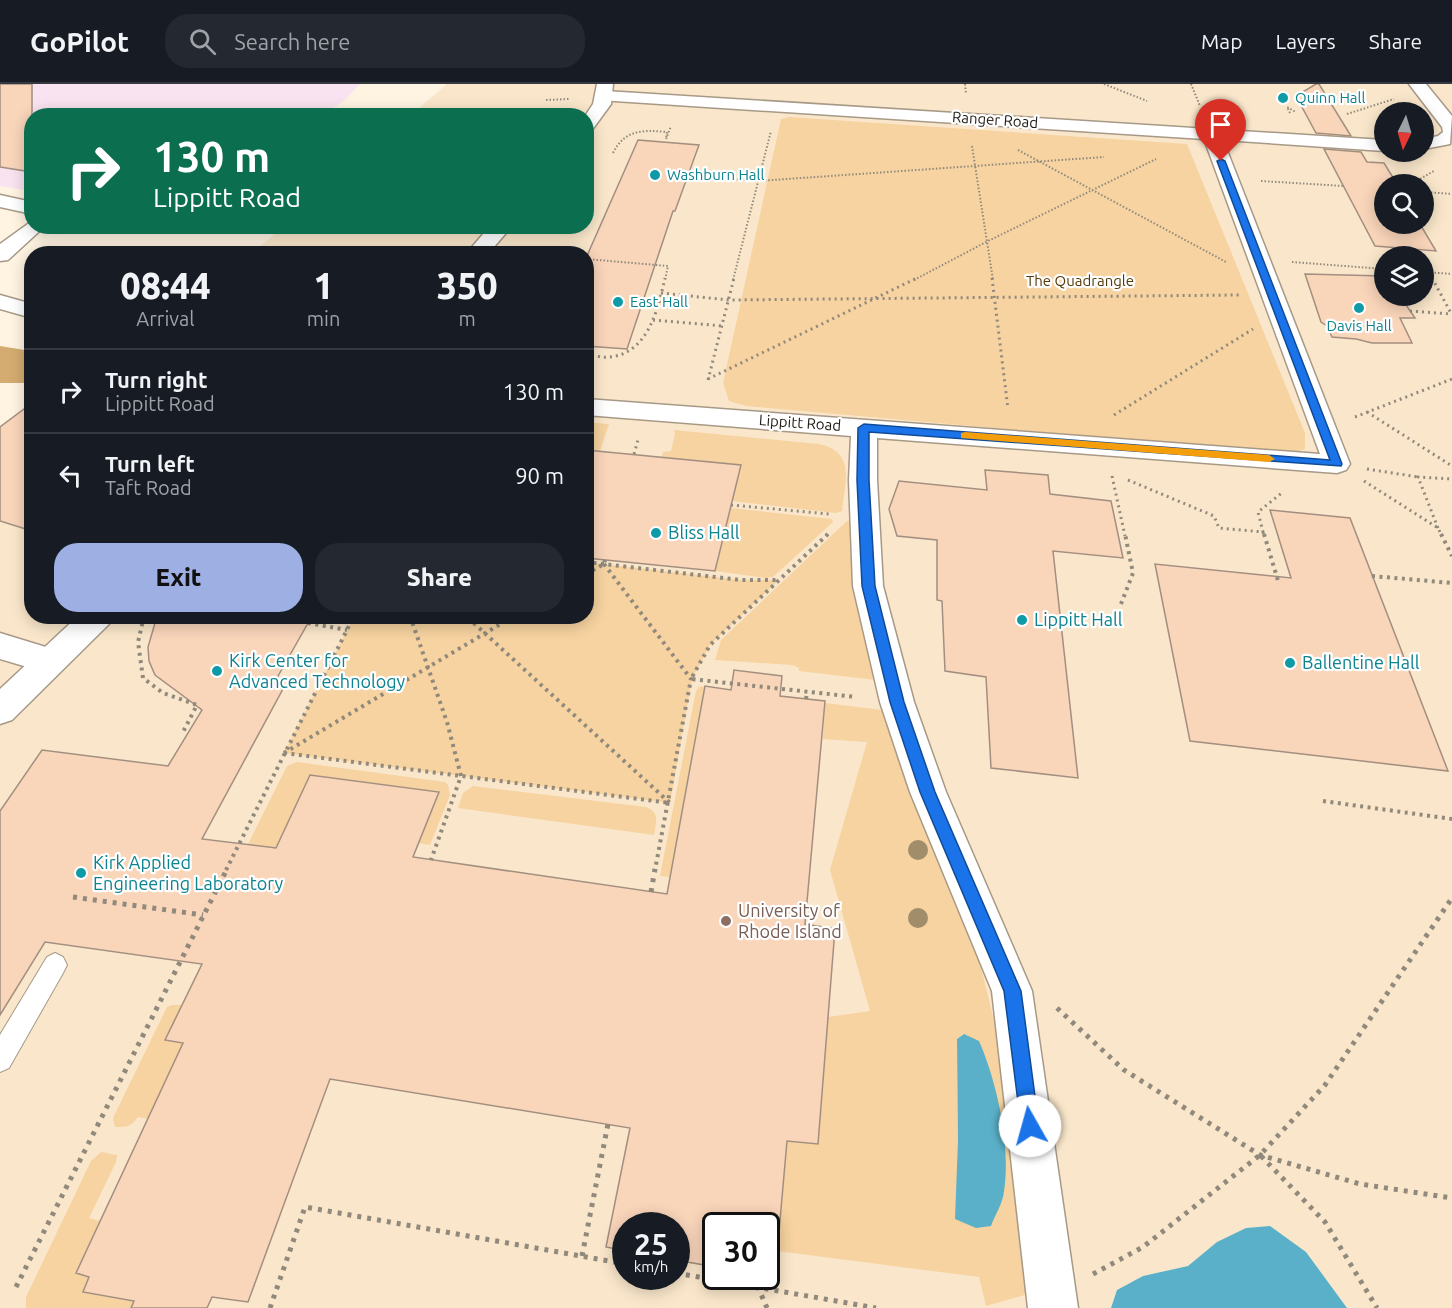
<!DOCTYPE html>
<style>
:root{--surface:#171b24;--page:#242831;--text:#f1f3f6;--muted:#9ea1a6;--line:#363941;--accent:#9eafe3}
body{margin:0;font-family:Ubuntu,sans-serif;background:var(--page);color:var(--text);height:100vh;display:flex;flex-direction:column;font-size:22px;white-space:nowrap}
*{box-sizing:border-box;margin:0}
p{font-size:20px;color:var(--muted)}
.icon{flex:none;width:33px;height:33px;fill:none;stroke:currentColor;stroke-width:2;stroke-linecap:round;stroke-linejoin:round}
.map{position:relative;flex:1;overflow:hidden}
.sheet{position:absolute;left:24px;top:162px;width:570px;height:378px;display:flex;flex-direction:column;background:var(--surface);border-radius:24px;box-shadow:0 3px 15px #0003}
.sheet>*{flex:none}
.hud{position:absolute;left:24px;top:24px;width:570px;height:126px;border-radius:24px;box-shadow:0 3px 15px #0003;background:#0b6e4f;color:#fff;overflow:hidden}
.needle{width:39px;rotate:185deg}
.fabs{position:absolute;left:1374px;top:18px;display:grid;gap:12px}
.fabs a{display:grid;place-items:center;width:60px;height:60px;border-radius:50%;background:var(--surface);box-shadow:0 3px 15px #0003;font-size:30px}
.speed{position:absolute;left:612px;top:1128px;display:flex;gap:12px;font-size:30px;font-weight:700;text-align:center}
.speed>*{display:grid;place-content:center;width:78px;height:78px;border-radius:50%;background:var(--surface);box-shadow:0 3px 15px #0003;line-height:1}
.speed small{font-size:15px;font-weight:400}
.speed .limit{border:3px solid #111;border-radius:9px;background:#fff;color:#111}
.pin{position:absolute;display:grid;place-items:center;width:51px;height:51px;color:#fff;margin:-62px -26px;border-radius:50% 50% 50% 0;rotate:-45deg;box-shadow:0 0 6px #0007}
.pin .icon{rotate:45deg}
.me{position:absolute;width:66px;margin:-33px;rotate:353deg;stroke-linejoin:round;filter:drop-shadow(0 0 4px #0008)}
.turn{display:flex;align-items:center;gap:21px;height:126px;padding:0 30px;font-size:27px}
.turn .icon{width:78px;height:78px;stroke-width:2.5}
.turn b{display:block;font-size:42px;line-height:51px}
.eta{display:flex;justify-content:space-evenly;align-items:center;height:102px;text-align:center}
.eta b{font-size:36px;font-weight:800;line-height:42px}
.cta{display:flex;gap:12px;margin-top:auto;padding:12px 30px}
.cta a{flex:1;height:69px;border-radius:24px;background:var(--accent);color:#111;font-size:24px;font-weight:800;line-height:69px;text-align:center}
.cta a+a{background:var(--page);color:var(--text)}
ul{padding:0;list-style:none}
li{display:flex;align-items:center;gap:18px;height:84px;padding:0 30px;border-top:2px solid var(--line)}
li div{flex:1}
li b{display:block;font-size:22px}
li em{font-style:normal}
header{display:flex;align-items:center;gap:36px;box-sizing:border-box;height:84px;padding:0 30px;background:var(--surface);border-bottom:2px solid var(--line)}
header strong{font-size:28px}
nav{display:flex;gap:33px;margin-inline-start:auto;font-size:21px}
.search{width:420px;height:54px;background:var(--page);display:flex;align-items:center;gap:15px;box-sizing:border-box;padding:0 21px;border-radius:24px;color:var(--muted);font-size:22px}
.map>svg:first-child{display:block}
</style>
<header>
<strong>GoPilot</strong>
<div class="search"><svg class="icon" aria-label="search" viewBox="0 0 24 24"><circle cx="10" cy="10" r="6"/><path d="M15 15l6 6"/></svg>Search here</div>
<nav><a>Map</a><a>Layers</a><a>Share</a></nav>
</header>
<div class="map">
<svg width="1452" height="1224" viewBox="0 0 1452 1224">
<rect width="100%" height="100%" fill="#fff3e2"/>
<path fill="#fae3f0" d="M0,0H360L346,15L324,31L32,32L31,107L0,102Z"/>
<path fill="#fae7cb" fill-rule="evenodd" d="M447,0H1452V1224H0V369L31,346L32,532H586V170L252,169L283,143L586,142V32L411,31ZM1384,28H1424V68H1384ZM1384,100H1424V140H1384ZM1384,172H1424V212H1384ZM626,1142H676V1192H626ZM716,1142H766V1192H716Z"/>
<path fill="#f6d3a0" fill-rule="evenodd" d="M789,33L1187,60L1305,349V365L1292,370L746,322L729,317L723,299L781,35Z
M586,338L609,340L600,367L587,366Z
M674,346L819,360C856,368 845,398 842,427L836,429L732,417L740,381L662,373L663,368L671,367L675,350Z
M731,424L832,435L833,438L773,493L766,494L715,487Z
M847,437H853L876,596L799,587V584L792,581L715,576L721,556Z
M587,478L741,496H779L710,561L692,595L670,719L284,669L354,533L586,532Z
M705,602L670,793L660,792L696,607L699,603Z
M825,619L883,626L948,785L980,879L1003,974L1028,1210L986,1222L979,1193L777,1167L787,1057L828,933L870,927L830,786L867,658L823,655ZM963,950L958,1057L957,955Z
M297,678L445,698L448,701L450,711L430,761L419,759L439,708L310,691L276,764L204,848L287,682Z
M473,702L646,723C660,728 656,739 654,751L458,724L463,709Z
M172,921H182L165,956L183,959L148,1035L138,1033C131,1043 127,1043 115,1043L113,1034L167,923Z
M101,1068L117,1071L116,1078L89,1134L100,1137L76,1189L89,1193L84,1208L120,1215L127,1197L141,1201L131,1224H26V1213L91,1077Z"/>
<path fill="#d4ac71" d="M0,262L31,267V299H0Z"/>
<path fill="#5ab0c8" d="M964,950L979,957C997,998 1011,1062 1004,1107C1003,1119 995,1131 991,1142L976,1144L955,1135L958,1057L957,955Z
M1270,1142L1306,1168L1347,1224H1111L1117,1206L1143,1192L1188,1182L1217,1158L1246,1144Z"/>
<path fill="#f9d5ba" stroke="#a38f80" stroke-width="1.5" d="M0,0H32V88L0,83Z
M1316,0H1319L1351,52L1316,49L1296,12Z
M638,56L699,61L675,127H673L627,265L586,262V174Z
M1324,65L1361,68L1367,78L1384,79L1397,100H1384V140H1420L1436,167L1375,162Z
M1305,190L1384,192V212H1400L1415,234H1400L1412,259H1372L1356,255L1332,253L1327,242L1321,238Z
M32,319V447L0,437V343Z
M586,366L741,381L715,487L586,474Z
M985,386L1048,391L1050,410L1111,417L1123,474L1053,467L1078,694L991,684L986,593L945,587L942,517L937,516V456L897,452L889,425L899,397L987,406Z
M1270,426L1350,434L1448,687L1190,657L1155,480L1291,494Z
M157,532H312L273,601L284,603L202,755L276,764L310,691L439,708L413,773L667,810L705,602L731,606L734,586L782,592L780,612L825,617L805,840L835,845L818,1060L787,1057L775,1193L766,1192V1142H716V1183L676,1176V1142H626V1167L606,1163L630,1044L330,995L248,1218L212,1213L207,1224H131L134,1217L83,1208L89,1193L76,1189L183,959L165,956L202,880L45,858L0,931V727L42,666L168,682L202,626L155,591L149,577L148,563Z"/>
<g fill="none" stroke-linecap="round" stroke-linejoin="round">
<g stroke="#a79986" stroke-width="2">
<path id="service" d="M55,869L63,873L67,881L63,889L9,984L0,988V951L47,873Z"/>
</g>
<g stroke="#a79986" stroke-width="3">
<path id="minor" d="M1409,0H1426L1452,32L1450,60L1424,65V55L1438,52L1443,48L1442,43Z
M605,7L1384,56V67L1223,56L1350,380L1346,386L1337,389L877,354V396L883,502L914,618L946,708L1032,907L1078,1224H1028L992,907L910,708L880,618L853,502L849,396L851,352L586,331V315L1320,370L1204,55L599,16L596,12L599,8Z
M0,111L32,118V130L0,123Z
M32,137V142H45L8,176L0,177V160Z
M0,211L32,220V234L0,225Z
M0,549L62,568L67,577L62,586L51,590L0,575Z"/>
</g>
<g stroke="#a79986" stroke-width="3">
<path id="tertiary" d="M597,0H613L611,20L592,46L586,47V32H585L593,20Z
M490,142H512L488,170H466Z
M78,532H113L109,540L12,636L0,640V605Z"/>
</g>
<path stroke="#91897c" stroke-width="2" stroke-dasharray="1.5 2" stroke-linecap="butt" d="M965,0L966,10
M1104,0L1147,17
M1191,0L1200,22
M546,16L569,15
M1290,29L1287,23L1296,28
M1347,30L1394,15
M972,62L993,196
M1018,66L1226,178
M613,69C625,45 643,46 667,48L666,55L671,42
M695,92L758,97L1104,73
M1261,97L1344,102
M1411,100L1434,87
M1424,108L1452,110
M1414,165L1419,172
M586,175L668,182L665,196
M1292,178L1384,185
M1424,181L1432,196
M1424,188L1452,190
M733,196L771,47
M914,196L988,157L1156,75"/>
<path stroke="#91897c" stroke-width="3" stroke-dasharray="2 4" stroke-linecap="butt" d="M992,194L1008,325
M1432,194L1452,231
M661,209L729,216L1239,211
M1410,227L1451,230
M653,236L723,242
M586,271C594,271 602,274 609,273C648,270 658,225 665,194
M708,295L917,194
M708,296L734,194
M1367,328L1452,382
M1114,331L1253,245
M1355,333L1452,295
M634,370L638,356
M1367,385L1418,393
M1112,392L1125,452
M1128,396L1214,432L1219,444L1263,448L1258,428L1283,408
M1364,397L1438,444L1442,452
M731,421L829,430
M1438,444L1418,393L1452,395
M1263,448L1264,452
M826,452L829,449"/>
<path stroke="#91897c" stroke-width="4" stroke-dasharray="3 4.5" stroke-linecap="butt" d="M828,450L710,561L691,595L856,613
M1264,450L1279,500
M1441,450L1452,472
M586,478L741,496H779
M604,480L691,595L655,786
M586,490L604,480L605,476
M1372,492L1452,499
M1121,520L1133,489L1125,450
M144,532L138,558L143,594L163,609L197,621L182,650
M410,532L447,638L461,692L431,776
M308,539L347,546
M806,615L807,608
M284,669L670,719L466,532
M284,669L514,532
M1323,717L1452,735
M226,786L354,532"/>
<path stroke="#91897c" stroke-width="5" stroke-dasharray="4 6" stroke-linecap="butt" d="M651,808L655,785
M73,813L203,831
M1057,924L1124,986L1260,1071L1360,1100L1452,1114
M1261,1072L1325,1138L1377,1224
M582,1172L608,1040
M676,1189L876,1224
M1093,1190L1143,1163L1260,1071L1325,1001L1452,814
M759,1192L758,1203L767,1224
M16,1203L227,785
M270,1224L305,1123L626,1180"/>
<use href="#service" fill="#fff" fill-rule="evenodd"/>
<use href="#minor" fill="#fff" fill-rule="evenodd"/>
<use href="#tertiary" fill="#fff" fill-rule="evenodd"/>
</g>
<g fill="#a28d6b">
<circle cx="918" cy="766" r="10"/>
<circle cx="918" cy="834" r="10"/>
</g>
<path fill="#1a73e8" stroke="#114b97" stroke-width="1.5" d="M1221,75L1225,77L1342,380L1341,382L869,348V396L875,502L904,618L935,708L1021,907L1039,1042L1036,1048L1030,1051L1023,1048L1021,1042L1004,907L920,708L890,618L862,502L857,396L858,344L864,340L1330,376L1217,77Z"/>
<path fill="#f59e0b" d="M965,348L1269,371L1275,375L1269,378L961,354V349Z"/>
<g fill="#0f9aa8" stroke="#fff" stroke-width="2">
<circle cx="1283" cy="14" r="6"/>
<circle cx="655" cy="91" r="6"/>
<circle cx="618" cy="218" r="6"/>
<circle cx="1359" cy="224" r="6"/>
<circle cx="656" cy="449" r="6"/>
<circle cx="1022" cy="536" r="6"/>
<circle cx="1290" cy="579" r="6"/>
<circle cx="217" cy="587" r="6"/>
<circle cx="81" cy="789" r="6"/>
</g>
<circle fill="#8d6e63" stroke="#fff" stroke-width="2" cx="726" cy="837" r="6"/>
<g text-anchor="middle" stroke-width="4.5" stroke-linejoin="round" paint-order="stroke">
<g font-size="15" fill="#0d838f" stroke="#fff" text-anchor="start">
<text x="1295" y="19">Quinn Hall</text>
<text x="667" y="96">Washburn Hall</text>
<text x="630" y="223">East Hall</text>
<text x="1359" y="247" text-anchor="middle">Davis Hall</text>
</g>
<g font-size="15" fill="#201b13" stroke="#fff">
<text transform="translate(995 36) rotate(4)" y="5">Ranger Road</text>
<text transform="translate(800 339) rotate(4)" y="5">Lippitt Road</text>
</g>
<g font-size="15" fill="#553a09" stroke="#fff">
<text x="1080" y="202">The Quadrangle</text>
</g>
<g font-size="18" fill="#0d838f" stroke="#fff" text-anchor="start">
<text x="668" y="455">Bliss Hall</text>
<text x="1034" y="542">Lippitt Hall</text>
<text x="229" y="583">Kirk Center for<tspan x="229" dy="21">Advanced Technology</tspan></text>
<text x="1302" y="585">Ballentine Hall</text>
<text x="93" y="785">Kirk Applied<tspan x="93" dy="21">Engineering Laboratory</tspan></text>
</g>
<g font-size="18" fill="#785e54" stroke="#fff" text-anchor="start">
<text x="738" y="833">University of<tspan x="738" dy="21">Rhode Island</tspan></text>
</g>
</g>
</svg>
<div class="fabs">
<a><svg class="needle" viewBox="-14 -14 28 28"><path d="M0-13l5 13h-10z" fill="#e53935"/><path d="M0 13l5-13h-10z" fill="#9ea1a6"/></svg></a>
<a><svg class="icon" aria-label="search" viewBox="0 0 24 24"><circle cx="10" cy="10" r="6"/><path d="M15 15l6 6"/></svg></a>
<a><svg class="icon" aria-label="layers" viewBox="0 0 24 24"><path d="M12 4l9 5-9 5-9-5zM3 14l9 5 9-5"/></svg></a>
</div>
<div class="speed"><div>25<small>km/h</small></div><div class="limit">30</div></div>
<div class="pin" style="left:1221px;top:77px;background:#d93025"><svg class="icon" aria-label="arrive" viewBox="0 0 24 24"><path d="M6 21V4h12l-3 4 3 4H6"/></svg></div>
<svg class="me" style="left:1030px;top:1042px" viewBox="-20 -20 40 40"><circle r="19" fill="#fff"/><path d="M0-13L10 11 0 6-10 11z" fill="#1a73e8"/></svg>
<div class="hud">
<div class="turn"><svg class="icon" aria-label="right" viewBox="0 0 24 24"><path d="M7 20v-9h11M14 6l5 5-5 5"/></svg><div><b>130 m</b>Lippitt Road</div></div>
</div>
<section class="sheet">
<div class="eta">
<div><b>08:44</b><p>Arrival</p></div>
<div><b>1</b><p>min</p></div>
<div><b>350</b><p>m</p></div>
</div>
<ul>
<li><svg class="icon" aria-label="right" viewBox="0 0 24 24"><path d="M7 20v-9h11M14 6l5 5-5 5"/></svg><div><b>Turn right</b><p>Lippitt Road</p></div><em>130 m</em></li>
<li><svg class="icon" aria-label="left" viewBox="0 0 24 24"><path d="M17 20v-9H6M10 6l-5 5 5 5"/></svg><div><b>Turn left</b><p>Taft Road</p></div><em>90 m</em></li>
</ul>
<div class="cta"><a>Exit</a><a>Share</a></div>
</section>
</div>
